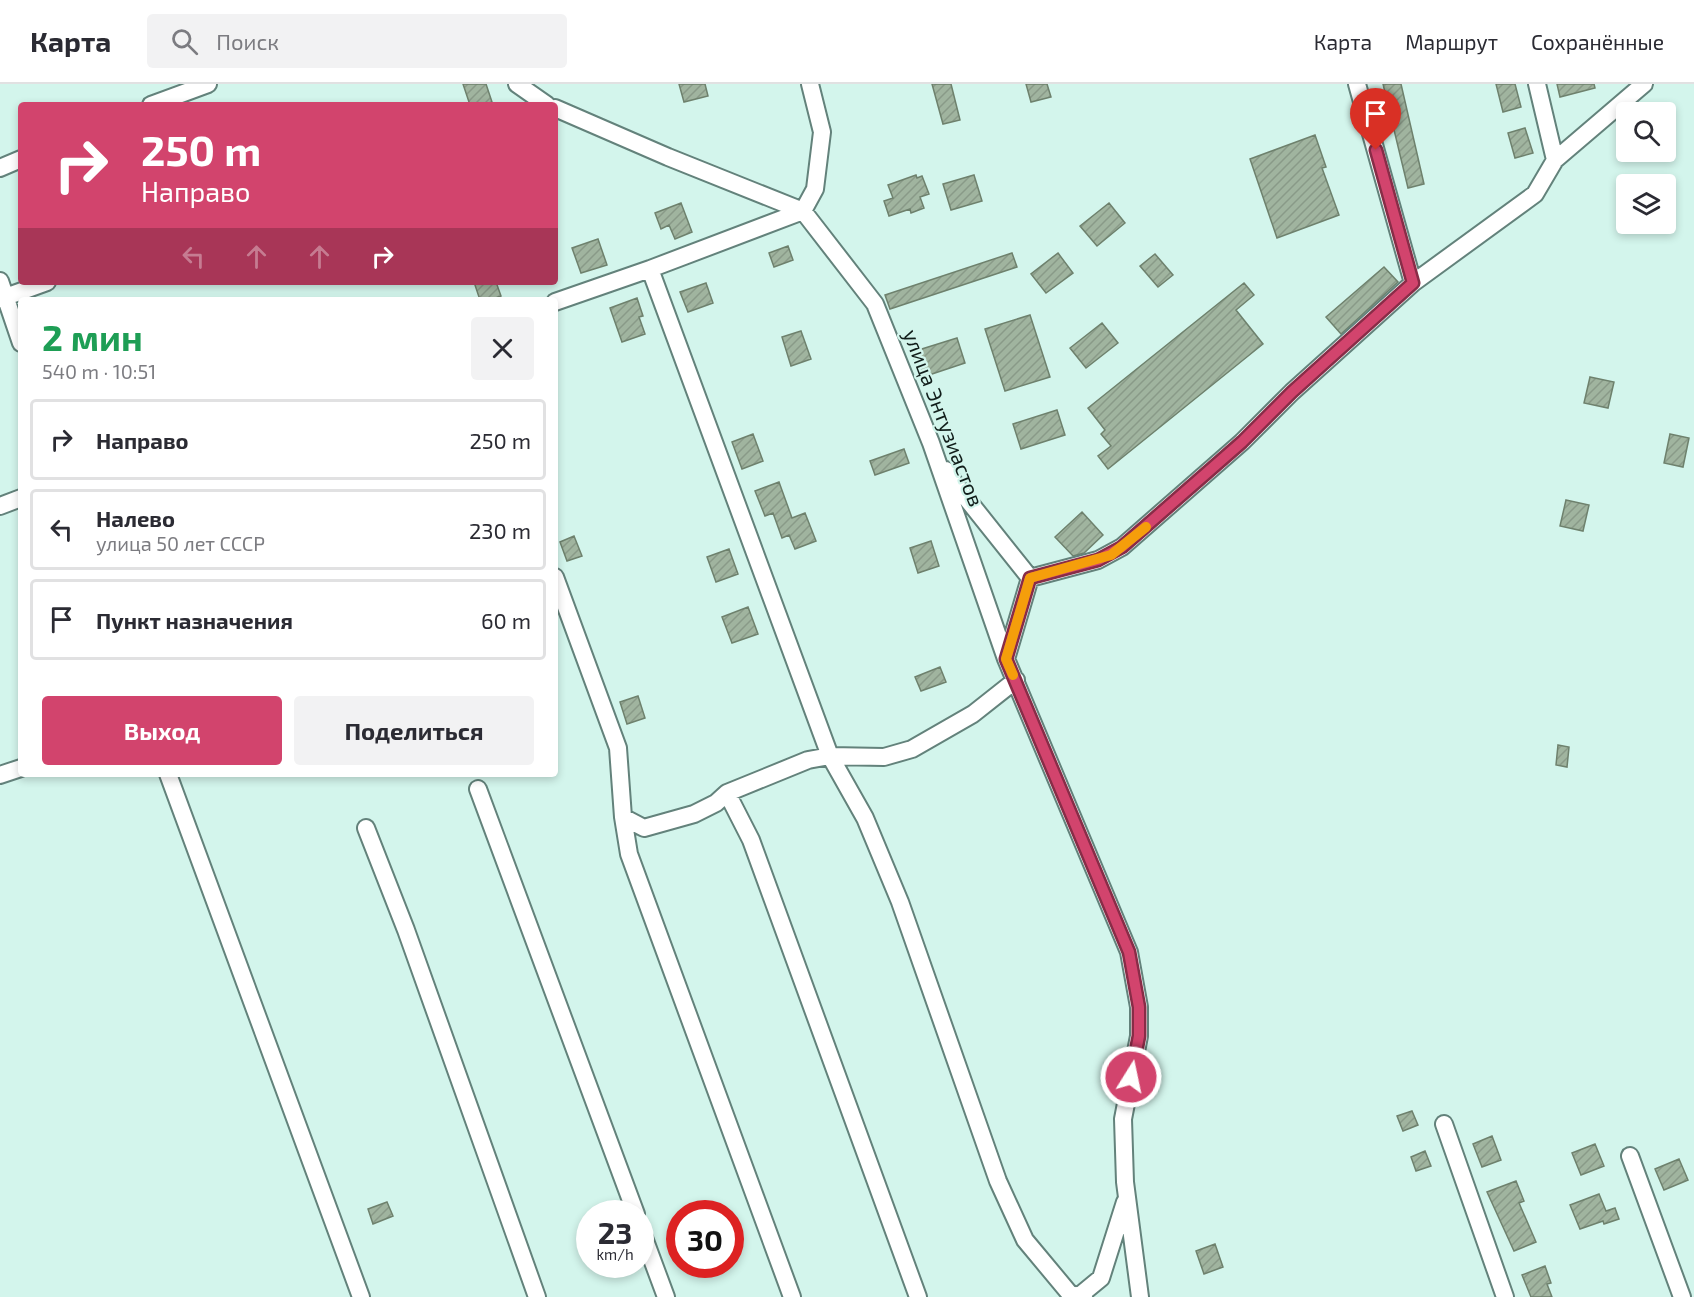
<!DOCTYPE html>
<html lang="ru">
<meta charset="utf-8">
<style>
:root{--surface:#fff;--page:#f2f2f3;--text:#2b2b33;--muted:#7c7c81;--line:#e1e1e2;--accent:#d2446d}
body{margin:0;font-family:"Exo 2",sans-serif;background:var(--page);color:var(--text);height:100vh;display:flex;flex-direction:column;font-size:22px;white-space:nowrap}
*{box-sizing:border-box;margin:0}
p{font-size:20px;color:var(--muted)}
.icon{flex:none;width:33px;height:33px;fill:none;stroke:currentColor;stroke-width:2;stroke-linecap:round;stroke-linejoin:round}
.map{position:relative;flex:1;overflow:hidden}
.panel{position:absolute;left:18px;top:213px;width:540px;height:480px;display:flex;flex-direction:column;background:var(--surface);border-radius:6px;box-shadow:0 3px 9px #0003}
.panel>*{flex:none}
.top-card{position:absolute;left:18px;top:18px;width:540px;height:183px;border-radius:6px;box-shadow:0 3px 9px #0003;background:#d2446d;color:#fff;overflow:hidden}
.controls{position:absolute;left:1616px;top:18px;display:grid;gap:12px}
.controls a{display:grid;place-items:center;width:60px;height:60px;border-radius:6px;background:var(--surface);box-shadow:0 3px 9px #0003;font-size:30px}
.speed{position:absolute;left:576px;top:1116px;display:flex;gap:12px;font-size:30px;font-weight:700;text-align:center}
.speed>*{display:grid;place-content:center;width:78px;height:78px;border-radius:50%;background:var(--surface);box-shadow:0 3px 9px #0003;line-height:1}
.speed small{font-size:15px;font-weight:400}
.speed .limit{border:9px solid #d22;background:#fff;color:#111}
.pin{position:absolute;display:grid;place-items:center;width:51px;height:51px;color:#fff;margin:-62px -26px;border-radius:50% 50% 50% 0;rotate:-45deg;box-shadow:0 0 6px #0007}
.pin .icon{rotate:45deg}
.me{position:absolute;width:66px;margin:-33px;rotate:10deg;stroke-linejoin:round;filter:drop-shadow(0 0 4px #0008)}
.turn{display:flex;align-items:center;gap:21px;height:126px;padding:0 24px;font-size:27px}
.turn .icon{width:78px;height:78px;stroke-width:2.5}
.turn b{display:block;font-size:42px;line-height:51px}
.lanes{display:flex;align-items:center;height:57px;padding:0 24px;background:#0003;justify-content:center;gap:30px;direction:ltr}
.lanes .off{opacity:.35}
.round{display:grid;place-items:center;flex:none;width:63px;height:63px;border-radius:6px;background:var(--page)}
.summary{display:flex;align-items:center;justify-content:space-between;height:102px;padding:0 24px}
h1{font-size:36px;font-weight:700;line-height:45px;color:#1e9e55}
.action{display:flex;gap:12px;margin-top:auto;padding:12px 24px}
.action a{flex:1;height:69px;border-radius:6px;background:var(--accent);color:#fff;font-size:24px;font-weight:700;line-height:69px;text-align:center}
.action a+a{background:var(--page);color:var(--text)}
ul{padding:0;list-style:none}
li{display:flex;align-items:center;gap:18px;height:81px;margin:0 12px 9px;padding:0 12px;border:3px solid var(--line);border-radius:6px}
li div{flex:1}
li b{display:block;font-size:22px}
li em{font-style:normal}
header{display:flex;align-items:center;gap:36px;box-sizing:border-box;height:84px;padding:0 30px;background:var(--surface);border-bottom:2px solid var(--line)}
header strong{font-size:28px}
nav{display:flex;gap:33px;margin-inline-start:auto;font-size:21px}
.search{width:420px;height:54px;background:var(--page);display:flex;align-items:center;gap:15px;box-sizing:border-box;padding:0 21px;border-radius:6px;color:var(--muted);font-size:22px}
.map>svg:first-child{display:block}
</style>
<header>
<strong>Карта</strong>
<div class="search"><svg class="icon" aria-label="search" viewBox="0 0 24 24"><circle cx="10" cy="10" r="6"/><path d="M15 15l6 6"/></svg>Поиск</div>
<nav><a>Карта</a><a>Маршрут</a><a>Сохранённые</a></nav>
</header>
<div class="map">
<svg width="1694" height="1213" viewBox="0 0 1694 1213">
<defs>
<pattern id="building-hatch" width="6" height="6" patternUnits="userSpaceOnUse" patternTransform="scale(1.5)"><rect width="6" height="6" fill="#a0b49f"/><path d="M-1 1l2-2M0 6l6-6M5 7l2-2" fill="none" stroke="#899a88"/></pattern>
</defs>
<rect width="100%" height="100%" fill="#d3f5ec"/>
<path fill="url(#building-hatch)" stroke="#6e816d" stroke-width="1.5" d="M463,0H486L492,18L482,21H470Z
M679,0H705L708,12L684,18Z
M932,0H951L960,36L943,40Z
M1026,0H1047L1051,13L1031,18Z
M1383,0H1401L1424,100L1408,104Z
M1496,0H1515L1521,23L1503,28Z
M1557,0H1594L1595,4L1560,13Z
M1525,44L1533,69L1515,74L1508,49Z
M1315,51L1326,83L1322,84L1339,131L1277,154L1250,75Z
M916,91L917,94L922,92L929,110L920,113L924,124L911,129L910,125L889,132L884,117L893,114L888,101Z
M974,91L982,117L951,126L943,100Z
M681,119L692,148L675,155L669,141L661,145L655,129Z
M1109,119L1125,139L1097,162L1080,142Z
M598,155L607,181L581,189L572,164Z
M788,162L793,176L774,183L769,169Z
M1012,169L1017,183L890,225L885,211Z
M1058,169L1073,189L1046,209L1031,190Z
M1155,170L1173,191L1158,203L1140,182Z
M1384,183L1398,198L1341,250L1326,233Z
M474,198H496L501,212L490,216H480Z
M706,199L713,219L688,228L680,208Z
M1244,199L1254,211L1236,226L1263,260L1108,385L1098,372L1111,362L1101,350L1105,346L1088,324Z
M637,214L643,232L639,233L645,250L622,258L610,224Z
M1030,231L1050,293L1005,307L985,245Z
M1102,239L1118,259L1086,284L1070,264Z
M801,247L811,275L791,282L782,253Z
M957,254L965,279L920,294L912,268Z
M1590,293L1614,298L1608,324L1584,319Z
M1057,326L1065,351L1021,365L1013,340Z
M753,350L763,377L742,385L732,358Z
M1670,350L1689,354L1683,383L1664,379Z
M904,365L909,379L875,391L870,377Z
M779,398L792,434L805,429L816,457L795,465L789,451L782,454L773,429L765,432L755,407Z
M1566,416L1589,421L1583,447L1560,442Z
M1082,428L1103,451L1084,469L1073,472L1055,453Z
M574,452L582,472L567,477L560,458Z
M931,457L939,482L918,489L910,464Z
M729,465L738,490L716,498L707,473Z
M748,523L758,550L732,559L722,533Z
M940,583L946,598L921,607L915,593Z
M638,612L645,634L627,640L620,618Z
M1558,661L1569,663L1567,683L1556,681Z
M1412,1027L1418,1041L1403,1047L1397,1032Z
M1492,1052L1501,1076L1482,1083L1473,1060Z
M1595,1060L1604,1082L1581,1091L1572,1069Z
M1425,1067L1431,1082L1416,1087L1411,1073Z
M1679,1075L1688,1096L1664,1106L1655,1085Z
M1516,1097L1524,1117L1519,1119L1536,1158L1514,1167L1487,1108Z
M1599,1110L1606,1127L1615,1124L1619,1135L1604,1140L1603,1137L1580,1145L1570,1121Z
M387,1118L393,1132L373,1140L368,1125Z
M1215,1160L1223,1183L1204,1190L1196,1167Z
M1545,1182L1551,1199L1547,1200L1552,1213H1531L1522,1191Z"/>
<g fill="none" stroke-linecap="round" stroke-linejoin="round">
<g stroke="#63827b" stroke-width="20">
<path id="minor" d="M517,0L547,21
M1357,0L1413,199
M1537,0L1555,76
M151,21L208,0
M555,24L668,73L803,127L875,220L931,359L1006,575L1129,868L1139,923V952L1123,1035L1125,1098L1140,1213
M0,84L21,75
M803,127L815,105L822,48L810,0
M650,185L830,672L865,734L900,818L998,1097L1025,1156L1070,1210L1084,1213
M0,197L21,259
M0,215L47,198
M555,218L650,185L803,127
M946,386L955,400L1030,494
M0,422L21,414
M555,493L618,664L623,733L629,770L792,1213
M1006,575L1030,494L1098,476L1122,463L1242,358L1292,308L1413,199L1535,110L1555,76L1644,0
M168,690L361,1213
M0,691L21,684
M478,705L636,1130
M727,709L751,756L918,1213
M623,733L644,744L694,730L716,719L727,709L808,676L830,672L884,673L912,665L973,630L1016,596
M366,744L406,846L537,1213
M1444,1040L1505,1213
M1630,1072L1682,1213
M640,1143L666,1213
M1078,1213L1101,1194L1125,1118"/>
</g>
<use href="#minor" stroke="#fff" stroke-width="16"/>
</g>
<g fill="none" stroke-linecap="round" stroke-linejoin="round">
<g stroke="#882c47" stroke-width="15">
<path id="route" d="M1131,993L1139,952V923L1129,868L1006,575L1030,494L1098,476L1122,463L1242,358L1292,308L1413,199L1376,66"/>
</g>
<use href="#route" stroke="#d2446d" stroke-width="10"/>
<path stroke="#f59e0b" stroke-width="10" d="M1013,591L1006,575L1030,494L1111,471L1146,443"/>
</g>
<g text-anchor="middle" stroke-width="4.5" stroke-linejoin="round" paint-order="stroke">
<g font-size="21" fill="#111d1a" stroke="#d3f5ec">
<text transform="translate(943 334) rotate(69)" y="7">улица Энтузиастов</text>
</g>
</g>
</svg>
<div class="controls">
<a><svg class="icon" aria-label="search" viewBox="0 0 24 24"><circle cx="10" cy="10" r="6"/><path d="M15 15l6 6"/></svg></a>
<a><svg class="icon" aria-label="layers" viewBox="0 0 24 24"><path d="M12 4l9 5-9 5-9-5zM3 14l9 5 9-5"/></svg></a>
</div>
<div class="speed"><div>23<small>km/h</small></div><div class="limit">30</div></div>
<div class="pin" style="left:1376px;top:66px;background:#d93025"><svg class="icon" aria-label="arrive" viewBox="0 0 24 24"><path d="M6 21V4h12l-3 4 3 4H6"/></svg></div>
<svg class="me" style="left:1131px;top:993px" viewBox="-20 -20 40 40"><circle r="17" fill="#d2446d" stroke="#fff" stroke-width="3"/><path d="M0-11L8 9 0 5-8 9z" fill="#fff"/></svg>
<div class="top-card">
<div class="turn"><svg class="icon" aria-label="right" viewBox="0 0 24 24"><path d="M7 20v-9h11M14 6l5 5-5 5"/></svg><div><b>250 m</b>Направо</div></div>
<div class="lanes"><svg class="icon off" aria-label="left" viewBox="0 0 24 24"><path d="M17 20v-9H6M10 6l-5 5 5 5"/></svg><svg class="icon off" aria-label="ahead" viewBox="0 0 24 24"><path d="M12 20V5M6 11l6-6 6 6"/></svg><svg class="icon off" aria-label="ahead" viewBox="0 0 24 24"><path d="M12 20V5M6 11l6-6 6 6"/></svg><svg class="icon" aria-label="right" viewBox="0 0 24 24"><path d="M7 20v-9h11M14 6l5 5-5 5"/></svg></div>
</div>
<section class="panel">
<div class="summary"><div><h1>2 мин</h1><p>540 m · 10:51</p></div><a class="round"><svg class="icon" aria-label="close" viewBox="0 0 24 24"><path d="M6 6l12 12M18 6L6 18"/></svg></a></div>
<ul>
<li><svg class="icon" aria-label="right" viewBox="0 0 24 24"><path d="M7 20v-9h11M14 6l5 5-5 5"/></svg><div><b>Направо</b></div><em>250 m</em></li>
<li><svg class="icon" aria-label="left" viewBox="0 0 24 24"><path d="M17 20v-9H6M10 6l-5 5 5 5"/></svg><div><b>Налево</b><p>улица 50 лет СССР</p></div><em>230 m</em></li>
<li><svg class="icon" aria-label="arrive" viewBox="0 0 24 24"><path d="M6 21V4h12l-3 4 3 4H6"/></svg><div><b>Пункт назначения</b></div><em>60 m</em></li>
</ul>
<div class="action"><a>Выход</a><a>Поделиться</a></div>
</section>
</div>
